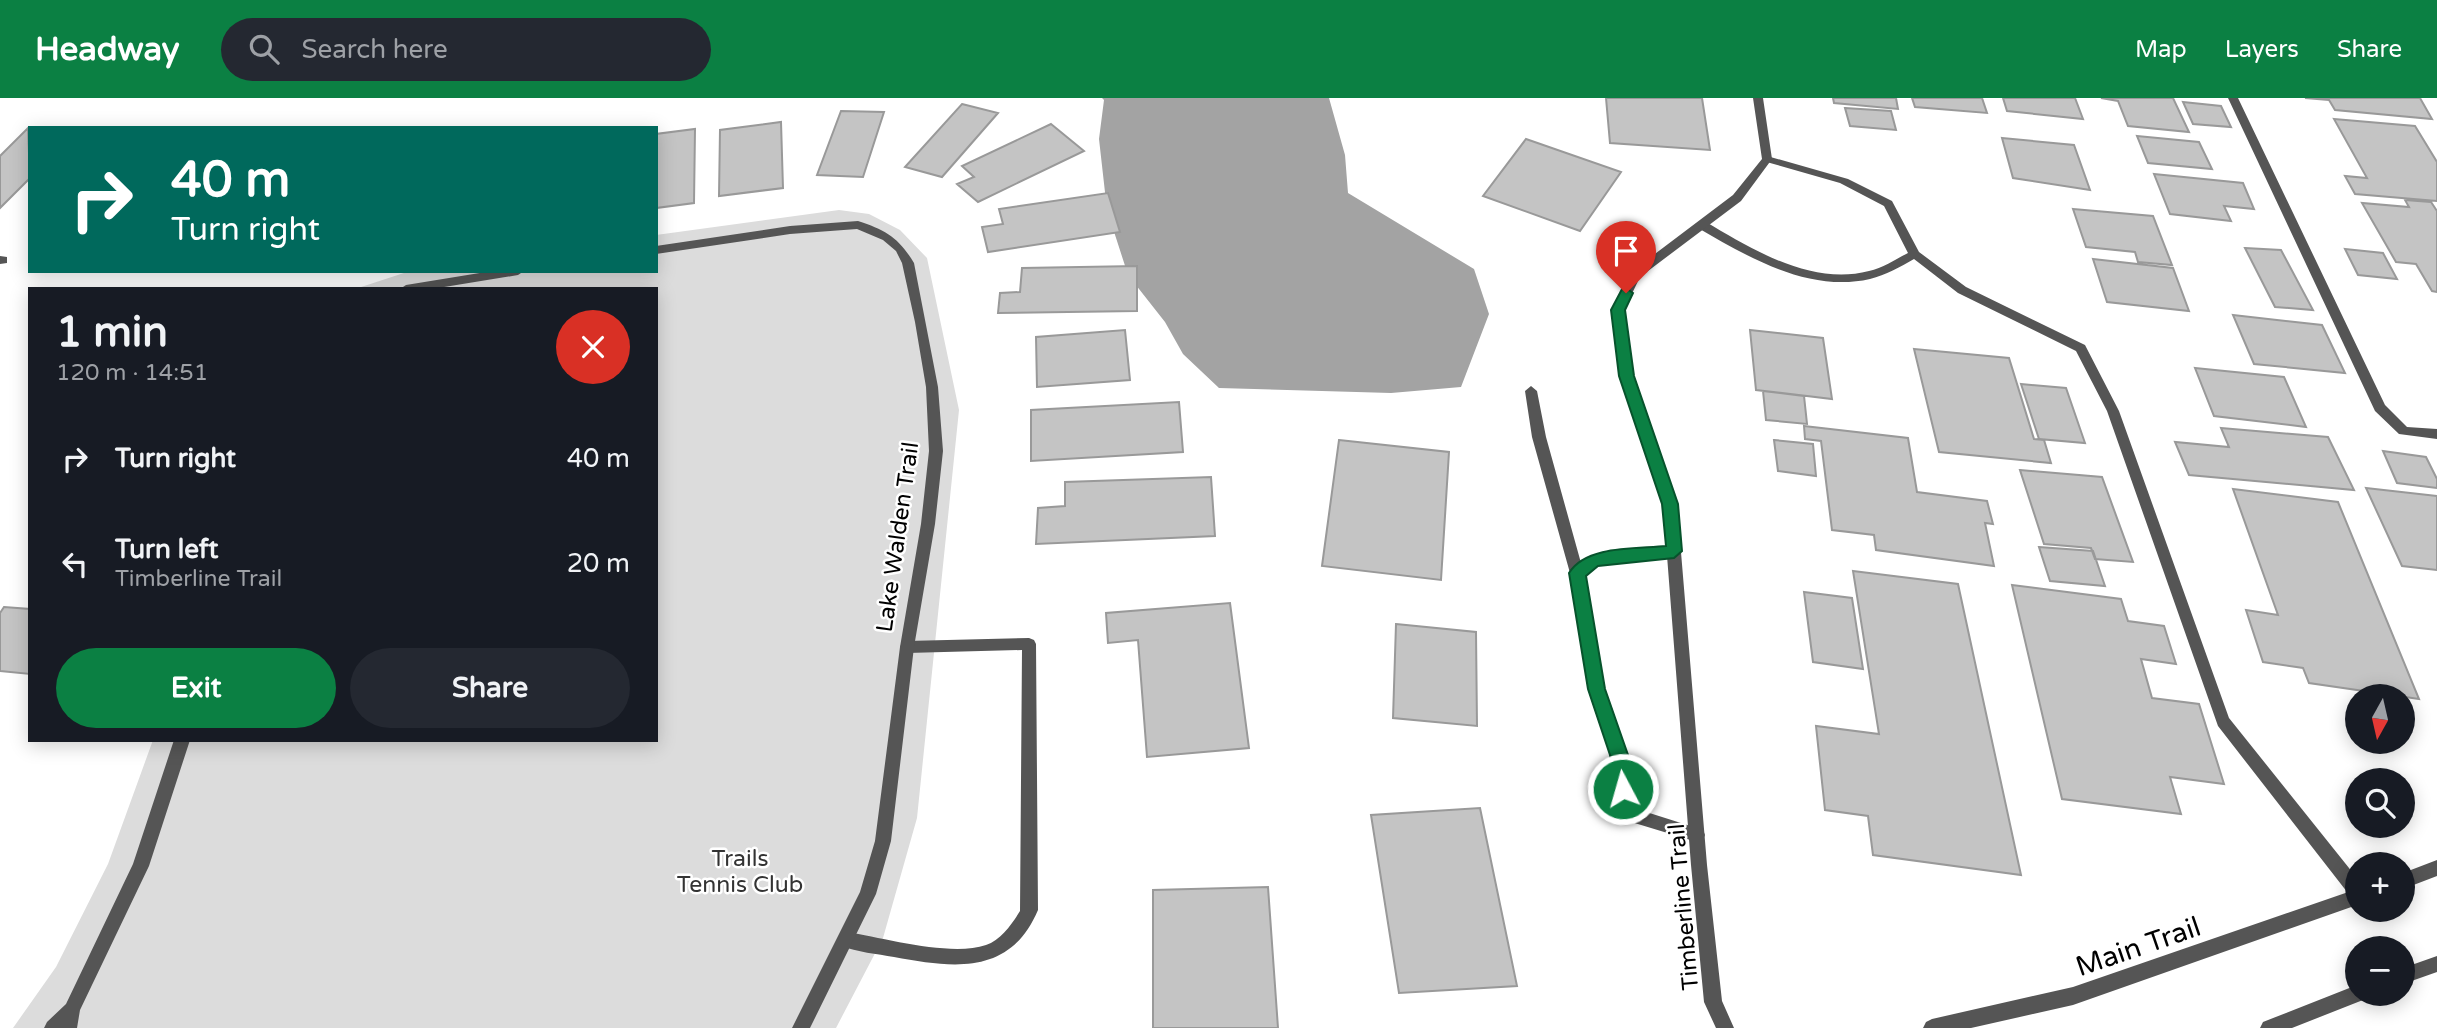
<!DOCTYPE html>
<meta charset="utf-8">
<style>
:root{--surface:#171b24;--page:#242831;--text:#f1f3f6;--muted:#9ea1a6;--accent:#0b8043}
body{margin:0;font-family:"Varela Round",sans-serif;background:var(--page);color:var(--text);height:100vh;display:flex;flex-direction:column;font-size:26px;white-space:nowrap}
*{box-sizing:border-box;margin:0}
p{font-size:23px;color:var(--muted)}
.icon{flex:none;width:38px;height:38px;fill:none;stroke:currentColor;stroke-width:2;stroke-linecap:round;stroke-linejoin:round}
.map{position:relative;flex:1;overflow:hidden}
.drawer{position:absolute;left:28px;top:189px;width:630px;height:455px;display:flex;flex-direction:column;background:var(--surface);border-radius:0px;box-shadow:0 4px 18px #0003}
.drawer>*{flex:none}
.banner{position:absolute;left:28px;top:28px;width:630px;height:147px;border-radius:0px;box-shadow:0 4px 18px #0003;background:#00695c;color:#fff;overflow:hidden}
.needle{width:46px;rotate:188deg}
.fabs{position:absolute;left:2345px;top:586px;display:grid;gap:14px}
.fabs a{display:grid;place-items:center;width:70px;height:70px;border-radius:50%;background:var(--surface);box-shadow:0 4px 18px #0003;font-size:35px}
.pin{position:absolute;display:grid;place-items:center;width:60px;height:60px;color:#fff;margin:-72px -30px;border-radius:50% 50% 50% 0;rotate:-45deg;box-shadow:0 0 7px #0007}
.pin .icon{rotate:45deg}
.me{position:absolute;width:77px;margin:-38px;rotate:354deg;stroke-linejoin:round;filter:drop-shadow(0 0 5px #0008)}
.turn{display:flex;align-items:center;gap:24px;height:147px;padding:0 28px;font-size:32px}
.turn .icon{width:91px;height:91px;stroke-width:2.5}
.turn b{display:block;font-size:49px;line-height:60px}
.round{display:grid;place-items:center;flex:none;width:74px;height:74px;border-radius:37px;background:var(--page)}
.summary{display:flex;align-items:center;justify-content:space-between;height:119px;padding:0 28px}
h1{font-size:42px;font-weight:700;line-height:52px}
.button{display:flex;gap:14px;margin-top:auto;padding:14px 28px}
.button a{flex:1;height:80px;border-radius:42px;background:var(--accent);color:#fff;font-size:28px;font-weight:700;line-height:80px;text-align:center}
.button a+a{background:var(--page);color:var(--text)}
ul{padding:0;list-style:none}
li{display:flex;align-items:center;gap:21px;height:105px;padding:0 28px}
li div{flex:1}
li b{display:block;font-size:26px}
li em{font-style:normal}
header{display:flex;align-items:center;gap:42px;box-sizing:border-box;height:98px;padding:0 35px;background:var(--accent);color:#fff}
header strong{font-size:33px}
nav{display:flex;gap:38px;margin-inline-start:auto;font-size:24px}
.search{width:490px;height:63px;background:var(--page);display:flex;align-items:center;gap:18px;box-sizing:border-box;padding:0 24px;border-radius:38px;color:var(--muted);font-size:26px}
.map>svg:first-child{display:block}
</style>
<header>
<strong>Headway</strong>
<div class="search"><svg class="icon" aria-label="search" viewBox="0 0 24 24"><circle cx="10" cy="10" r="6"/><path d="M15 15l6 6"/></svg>Search here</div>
<nav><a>Map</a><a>Layers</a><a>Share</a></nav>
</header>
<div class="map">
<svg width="2437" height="930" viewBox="0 0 2437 930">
<rect width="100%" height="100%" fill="#fff"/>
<path fill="#dcdcdc" d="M839,112L869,116L900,132L927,160L959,312L917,720L883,840L836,930H13L56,869L108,766L153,642H656V191H355L410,173H656V137Z"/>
<path fill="#a3a3a3" d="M1102,0H1329L1345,57L1348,95L1474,171L1489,216L1461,289L1391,295L1219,290L1183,256L1165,224L1128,177L1107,112L1099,41L1104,2Z"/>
<path fill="#c4c4c4" stroke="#999" stroke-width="2" d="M1606,0H1702L1710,52L1610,45Z
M1833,0H1896L1898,11L1834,5Z
M1912,0H1982L1987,15L1915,9Z
M2003,0H2075L2083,21L2007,13Z
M2101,0H2173L2189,34L2128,28L2118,3Z
M2305,0H2420L2432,21L2335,12L2329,2Z
M2183,4L2221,8L2231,29L2193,26Z
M962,6L998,15L942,79L905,69Z
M1845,10L1891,13L1896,32L1850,28Z
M841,13L884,14L863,79L817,77Z
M2334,21L2415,28L2437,64V103L2355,96L2345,78L2367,80Z
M781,24L783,90L719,98L720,32Z
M1051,26L1084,53L978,104L957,86L974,79L962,68Z
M28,30L30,80L0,110V58Z
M695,31L694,105L656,110V36Z
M2137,38L2199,44L2212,71L2148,65Z
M2002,40L2074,47L2090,92L2013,80Z
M1526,41L1621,74L1580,133L1483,98Z
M2154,76L2243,85L2254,111L2224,108L2231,123L2170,116Z
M1108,95L1120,134L988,154L982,129L1003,126L999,111Z
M2405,102L2431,104L2437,113V194L2432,193L2416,166L2396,164L2362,105L2409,109Z
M2073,111L2153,118L2172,167L2138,164L2135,154L2086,149Z
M2245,150L2281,152L2313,212L2275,209Z
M2345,151L2383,155L2397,181L2358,177Z
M2093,161L2173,170L2189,213L2107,204Z
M1137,168V213L998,215L1000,195L1020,194L1022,170Z
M2233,217L2322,227L2345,275L2254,266Z
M1125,232L1130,282L1037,289L1036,239Z
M1750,232L1823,240L1832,301L1756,292Z
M1914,251L2009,260L2034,341L2044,342L2051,365L1939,354Z
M2195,270L2284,279L2306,329L2214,318Z
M2021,286L2066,290L2085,345L2039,341Z
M1763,293L1804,298L1807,326L1766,322Z
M1179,304L1183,354L1031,363V312Z
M1804,328L1908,340L1917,394L1987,403L1993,426L1985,425L1994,468L1876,452L1874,437L1832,432L1821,343L1805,341Z
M2221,330L2328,339L2354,392L2189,377L2175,344L2229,349Z
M1339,342L1449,354L1441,482L1322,468Z
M1774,342L1813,346L1816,378L1778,373Z
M2383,353L2426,359L2437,381V390L2397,385Z
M2020,372L2102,379L2133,464L2095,461L2091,450L2044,446Z
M1211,379L1215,438L1036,446L1038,410L1065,408V384Z
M2366,390L2437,398V472L2402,468Z
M2233,391L2338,404L2419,601L2309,585L2303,570L2263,564L2246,512L2278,517Z
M2039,449L2093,453L2105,488L2050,483Z
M1853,473L1958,486L2021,777L1873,757L1868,718L1825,712L1816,628L1879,636Z
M2012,487L2121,501L2128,523L2164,528L2176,566L2141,561L2152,600L2199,606L2224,686L2170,679L2181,716L2062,701Z
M1804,494L1852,500L1863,571L1813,564Z
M1230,505L1249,650L1147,659L1138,542L1108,545L1106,515Z
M4,509L30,511V576L0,573V515Z
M1396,526L1476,534L1477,628L1393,620Z
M1480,710L1517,888L1399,895L1371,717Z
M1268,789L1278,930H1153V792Z"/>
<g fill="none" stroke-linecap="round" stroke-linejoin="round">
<path fill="#555" fill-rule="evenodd" d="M2228,0H2238L2385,307L2407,329L2437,331V341L2399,336L2375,313Z
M1767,58L1848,81L1892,103L1919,154L1966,189L2085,247L2119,313L2229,620L2357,780V801L2351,799L2218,628L2107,313L2076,253L1958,195L1914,161C1900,169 1886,177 1870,181C1809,195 1748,159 1698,130V124H1706C1753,152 1812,188 1869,173C1883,170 1896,161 1908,155L1884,108L1840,85L1763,63V59Z
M1531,288L1537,293L1546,339L1581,465L1594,457L1674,447L1679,449L1681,453L1679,457L1674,459L1597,468L1584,477L1603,591L1627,657L1631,691L1640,712L1703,732L1705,737L1703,742L1697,744L1628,723L1615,691L1611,657L1589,591L1570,475L1532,339L1525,293Z
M1029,540L1034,542L1036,546L1038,812C1010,878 954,870 894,859C877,856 857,854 841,848L839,842L841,836L847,834C884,840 951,859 986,847C1001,842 1012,826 1020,813L1022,552L907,555L902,553L900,549L902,545L907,543Z"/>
<path fill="#555" fill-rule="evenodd" d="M1753,0H1763L1772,61L1741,103L1640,179L1624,212L1632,278L1677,406L1707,767L1722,903L1734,930H1716L1704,904L1691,767L1663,406L1620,278L1612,212L1631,174L1733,97L1762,61Z
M858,123C886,132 899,140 914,165L938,289L943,353L935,426L914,549L891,743L876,796L810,930H792L860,794L875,743L900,549L921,426L929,353L926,289L915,224L902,165L896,153L883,142L857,131L790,136L656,156V148L790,128Z
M0,158L7,159V165L0,166Z
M492,173H524L518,177L432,191H400L406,187Z
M174,642H190L149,768L80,912L77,930H44L47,924L66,906L133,766Z
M2437,762V778L2403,791V775Z
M2357,791V807L2073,907L1971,930H1923L1926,924L1932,921L2073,889Z
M2437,858V874L2403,886V870Z
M2357,887V896H2366L2363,902L2292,930H2260L2263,924Z"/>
</g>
<path fill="#0b8043" stroke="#07532c" stroke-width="2" d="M1626,190L1633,195L1625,212L1634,278L1678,406L1682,453L1674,460L1598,468L1586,478L1605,591L1628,657L1632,691L1629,697L1623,699L1616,697L1610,657L1588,591L1569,475C1586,447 1637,451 1666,448L1662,406L1619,278L1611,212L1622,191Z"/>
<g text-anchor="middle" stroke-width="5" stroke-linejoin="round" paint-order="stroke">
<g font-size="23" fill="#000" stroke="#fff">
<text transform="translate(897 439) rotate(-82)" y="8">Lake Walden Trail</text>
<text transform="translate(1683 809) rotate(-95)" y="8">Timberline Trail</text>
</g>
<g font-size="23" fill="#333" stroke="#fff">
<text x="740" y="768">Trails<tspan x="740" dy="26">Tennis Club</tspan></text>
</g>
<g font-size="28" fill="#000" stroke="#fff">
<text transform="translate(2138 848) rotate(-19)" y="10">Main Trail</text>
</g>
</g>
</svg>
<div class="fabs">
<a><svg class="needle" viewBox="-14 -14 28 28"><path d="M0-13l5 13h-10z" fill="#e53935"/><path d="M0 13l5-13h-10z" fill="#9ea1a6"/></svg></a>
<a><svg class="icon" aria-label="search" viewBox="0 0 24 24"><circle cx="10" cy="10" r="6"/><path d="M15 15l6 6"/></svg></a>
<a>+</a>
<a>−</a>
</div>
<div class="pin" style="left:1626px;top:195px;background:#d93025"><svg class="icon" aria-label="arrive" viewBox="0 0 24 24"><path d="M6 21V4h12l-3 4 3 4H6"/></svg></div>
<svg class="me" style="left:1623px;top:691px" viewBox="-20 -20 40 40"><circle r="17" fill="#0b8043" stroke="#fff" stroke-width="3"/><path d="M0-11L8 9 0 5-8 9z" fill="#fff"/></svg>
<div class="banner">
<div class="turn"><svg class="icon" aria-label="right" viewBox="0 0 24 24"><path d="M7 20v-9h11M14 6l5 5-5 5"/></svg><div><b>40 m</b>Turn right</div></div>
</div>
<section class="drawer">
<div class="summary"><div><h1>1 min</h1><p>120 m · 14:51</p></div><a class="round" style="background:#d93025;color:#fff"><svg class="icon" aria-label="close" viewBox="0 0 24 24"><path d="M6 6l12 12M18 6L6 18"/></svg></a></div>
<ul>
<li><svg class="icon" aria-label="right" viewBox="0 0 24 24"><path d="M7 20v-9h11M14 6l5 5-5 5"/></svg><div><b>Turn right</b></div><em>40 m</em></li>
<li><svg class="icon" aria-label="left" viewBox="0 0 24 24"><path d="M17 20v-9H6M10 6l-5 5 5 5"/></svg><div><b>Turn left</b><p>Timberline Trail</p></div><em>20 m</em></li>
</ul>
<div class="button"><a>Exit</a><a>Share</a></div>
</section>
</div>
